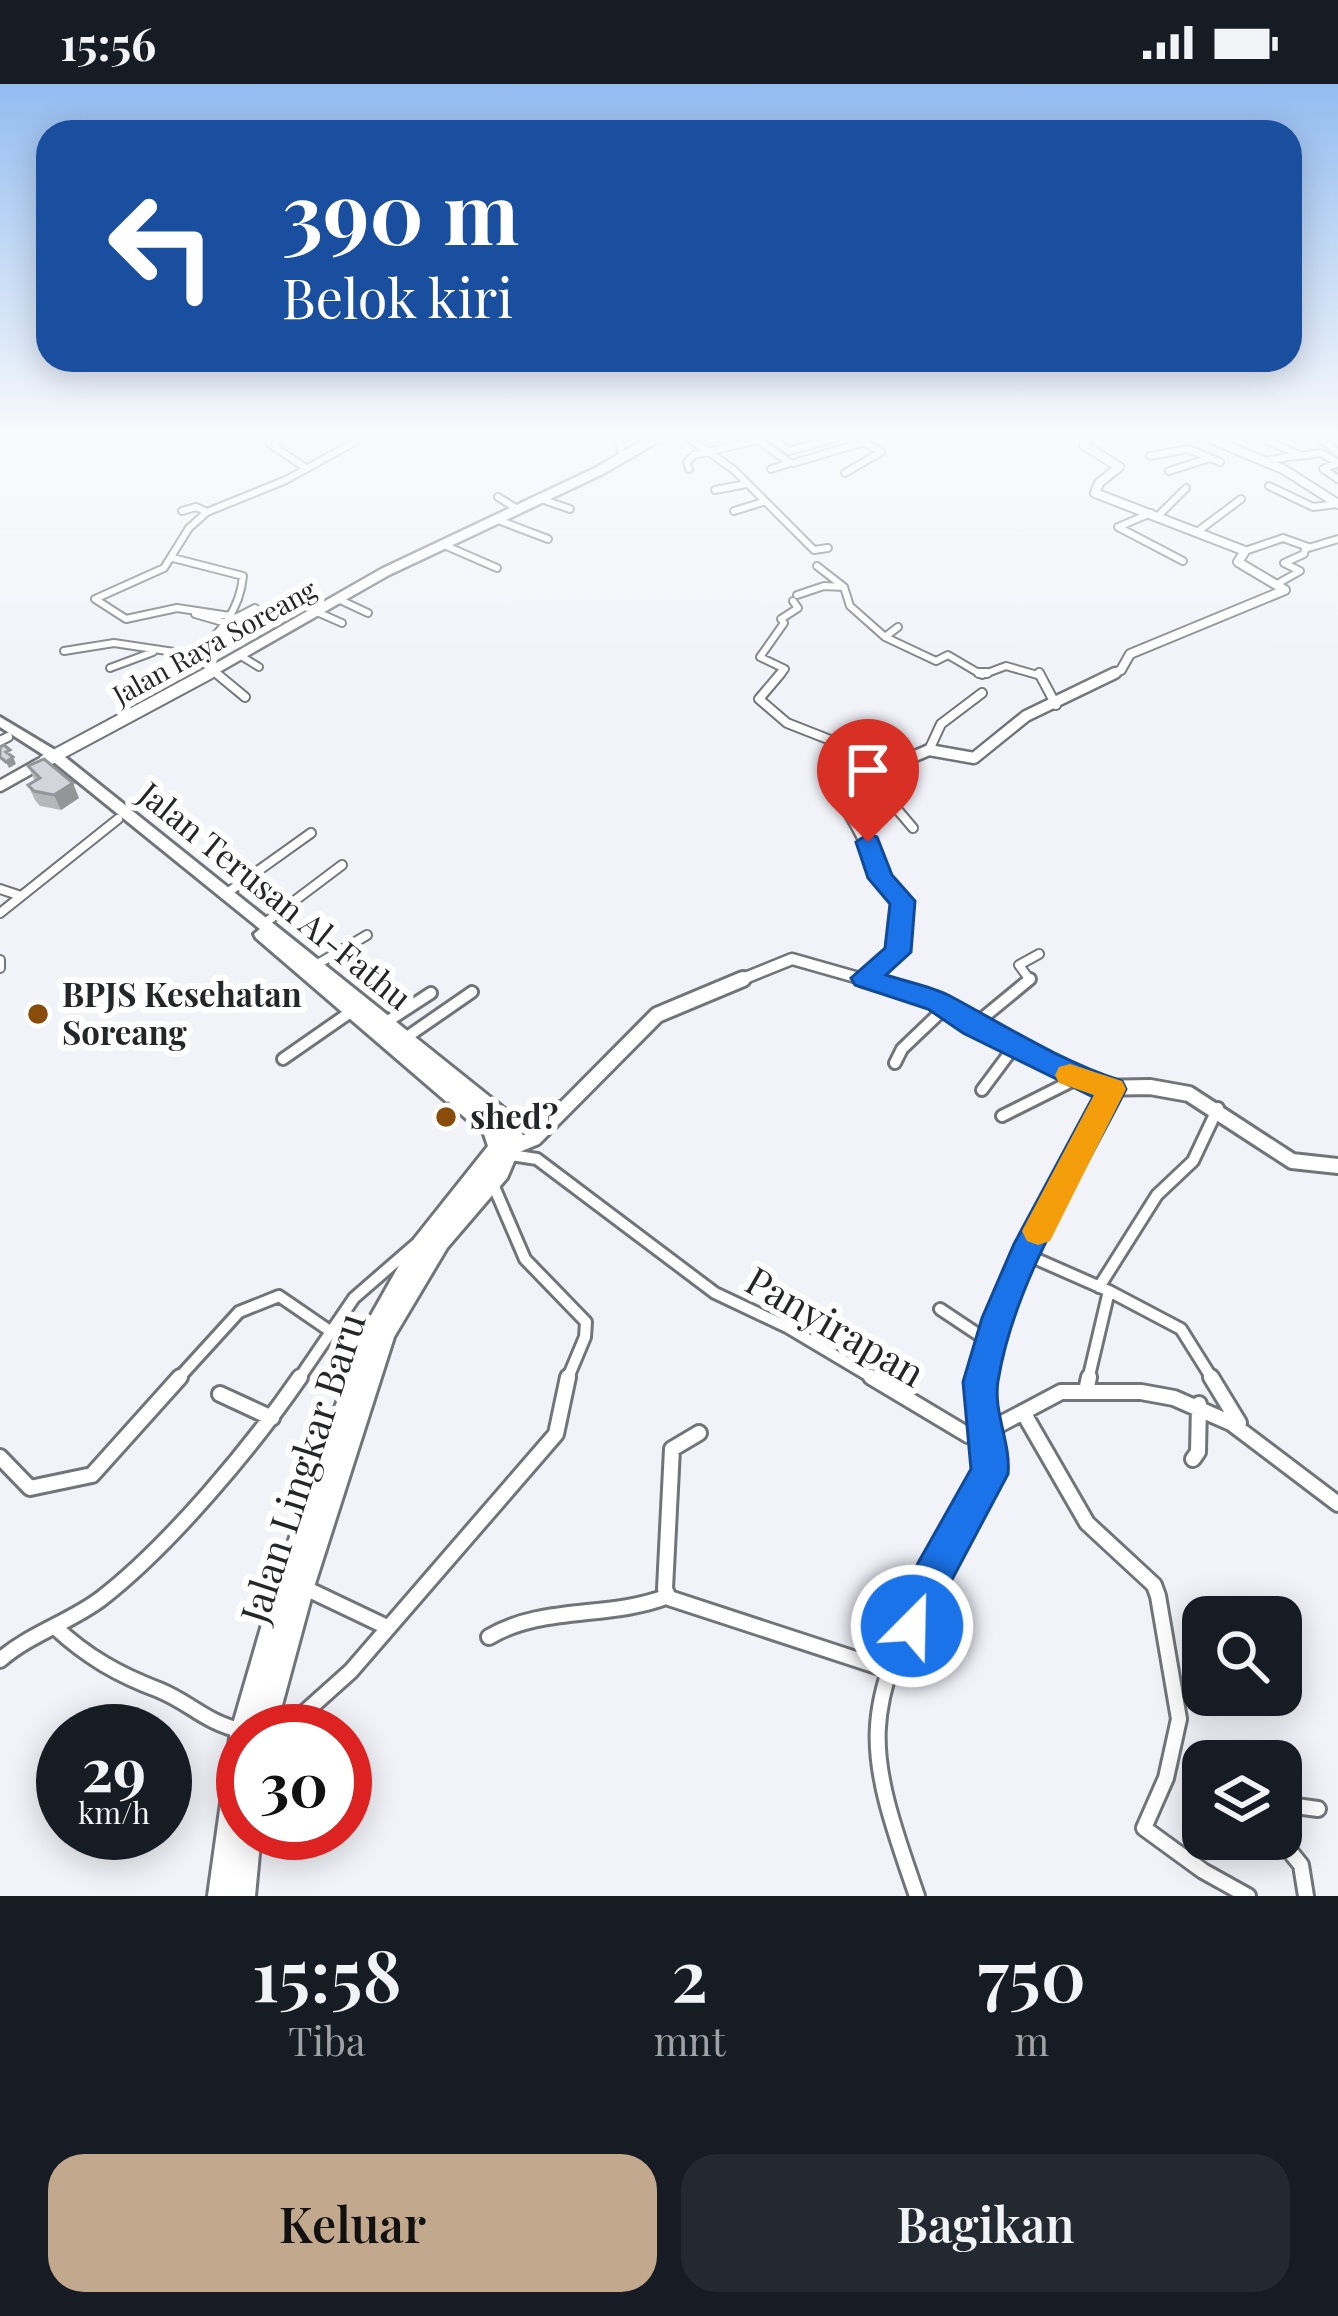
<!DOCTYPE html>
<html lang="id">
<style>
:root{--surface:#171b24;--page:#242831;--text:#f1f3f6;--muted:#9ea1a6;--accent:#c2a88c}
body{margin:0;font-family:"Playfair Display",serif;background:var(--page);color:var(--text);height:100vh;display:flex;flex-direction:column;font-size:45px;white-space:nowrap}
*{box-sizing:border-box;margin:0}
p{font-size:39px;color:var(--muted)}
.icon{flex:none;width:66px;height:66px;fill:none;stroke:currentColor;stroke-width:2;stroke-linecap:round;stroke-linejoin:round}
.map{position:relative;height:1812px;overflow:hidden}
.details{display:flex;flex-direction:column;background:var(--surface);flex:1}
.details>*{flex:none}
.banner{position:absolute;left:36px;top:36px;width:1266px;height:252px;border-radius:36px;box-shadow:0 6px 30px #0003;background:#1a4fa0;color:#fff;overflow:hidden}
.controls{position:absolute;left:1182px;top:1512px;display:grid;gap:24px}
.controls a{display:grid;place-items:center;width:120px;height:120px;border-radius:24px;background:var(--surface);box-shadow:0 6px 30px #0003;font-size:60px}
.speed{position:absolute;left:36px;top:1620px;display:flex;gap:24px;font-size:60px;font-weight:700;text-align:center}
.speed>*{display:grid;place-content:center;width:156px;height:156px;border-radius:50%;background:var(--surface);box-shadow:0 6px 30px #0003;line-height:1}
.speed small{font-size:30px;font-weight:400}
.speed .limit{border:18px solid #d22;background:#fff;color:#111}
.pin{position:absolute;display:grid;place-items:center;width:102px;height:102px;color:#fff;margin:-123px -51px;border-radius:50% 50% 50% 0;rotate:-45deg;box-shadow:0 0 12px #0007}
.pin .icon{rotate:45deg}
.me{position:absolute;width:132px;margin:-66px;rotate:23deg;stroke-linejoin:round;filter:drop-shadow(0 0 9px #0008)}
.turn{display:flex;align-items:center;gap:42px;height:252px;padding:0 48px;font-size:54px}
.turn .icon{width:156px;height:156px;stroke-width:2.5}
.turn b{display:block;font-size:84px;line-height:102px}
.eta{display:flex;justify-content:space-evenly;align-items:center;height:204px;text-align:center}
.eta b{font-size:72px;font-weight:600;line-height:84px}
.cta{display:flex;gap:24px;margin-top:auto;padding:24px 48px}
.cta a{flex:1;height:138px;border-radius:36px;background:var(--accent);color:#111;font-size:48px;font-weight:600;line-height:138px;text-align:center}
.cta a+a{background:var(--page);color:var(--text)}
.status{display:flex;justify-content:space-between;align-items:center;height:84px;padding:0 60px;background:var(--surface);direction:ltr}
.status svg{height:33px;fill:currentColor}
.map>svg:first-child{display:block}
</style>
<div class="status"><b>15:56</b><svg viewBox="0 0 49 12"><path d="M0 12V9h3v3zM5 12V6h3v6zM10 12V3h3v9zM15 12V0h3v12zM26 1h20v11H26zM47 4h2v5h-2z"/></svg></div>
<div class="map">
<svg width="1338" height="1812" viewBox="0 0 1338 1812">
<rect width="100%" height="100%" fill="#f1f3f9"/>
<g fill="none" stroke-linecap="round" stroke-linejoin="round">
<path stroke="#8a97bc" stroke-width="3" d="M1316,355L1338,373
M1338,385L1332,386L1338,390"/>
<g stroke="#727479" stroke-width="10">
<path id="minor-far3" d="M280,355L270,360L306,384
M619,355L623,374
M690,355L734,386L814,466L828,464
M771,355L789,367L833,355
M1264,355L1299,371L1265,377
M1321,355L1338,369
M758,356L790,379L771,385
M1150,372L1188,365L1220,378
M1298,372L1321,369L1338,379L1323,385L1338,395
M794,379L864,358
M689,385L687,378L694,371L762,355
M1169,387L1210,374
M845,389L881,368L863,358
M1269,402L1313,423L1338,420
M715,406L746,400
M498,413L519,426
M541,415L570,425
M182,427L196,423L207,428
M734,427L763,418
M1151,429L1118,443L1183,477
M1158,432L1186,404
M498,436L548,455
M1197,448L1241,415
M444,461L497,484
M1245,467L1283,454L1308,463
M173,474L243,492C240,526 220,550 194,571L220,592
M817,482L844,503
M1277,500L1300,487L1284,479L1304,470L1305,465L1338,455
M797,511L824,502L844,503L850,522L885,553
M338,515L368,529
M317,528L342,539
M195,530L226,539L255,524
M230,532L177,524L126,535L95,515L164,484L189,444L207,428L286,396L360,355
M898,543L885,553L936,577L948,571L982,591L1006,582L1041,592
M64,567L114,559L194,571
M241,572L259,583
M110,584L153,568
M779,592L785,585L760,573L784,539L781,535L798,524L793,517"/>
</g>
<g stroke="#727479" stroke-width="12">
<path id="minor-far2" d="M216,589L245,613
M781,589L759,615L787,639L894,681
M979,589H987
M1039,589L1056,621
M0,657L8,653
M929,666L941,640L982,609
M874,698L913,744
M0,805L21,812
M227,809L311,749
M0,829L118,735
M265,839L342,781
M0,876V884
M316,881L367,851
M1027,898L1030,896L1019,881L1039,870"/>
</g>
<g stroke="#727479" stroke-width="16">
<path id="minor-far1" d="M385,939L431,909
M973,942L1030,895
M404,955L472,908
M283,975L352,927
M895,979L902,965L946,923
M982,1006L1014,963
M1002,1032L1076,995
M511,1071L537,1075L715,1209L787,1243L876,1296
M492,1098L525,1175L586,1238L585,1253L567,1296
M1025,1170L1109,1207L1088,1296
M1099,1203L1157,1111L1193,1077L1218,1024
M1109,1207L1181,1245L1213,1296
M940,1225L991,1259
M177,1296L239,1228L279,1212L330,1247
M298,1296L354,1214L415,1161
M981,1296C1005,1190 1065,1102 1112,1005"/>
</g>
<g stroke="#727479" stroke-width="20">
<path id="minor" d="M871,1293L968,1351L978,1352L1061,1308H1141L1174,1314L1231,1339L1338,1420
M1211,1293L1239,1339
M1086,1307L1089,1293
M220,1310L272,1334
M1023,1328L1087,1439L1154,1501L1158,1512L1179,1635L1166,1694L1144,1744L1203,1787L1248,1812
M699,1349L672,1365L665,1505L669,1514L889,1586
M0,1373L30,1404L92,1391L180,1293
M1193,1375L1198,1368L1199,1320
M303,1503L387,1543
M55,1543C87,1573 119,1591 159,1606C191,1619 204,1638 243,1647
M489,1553C542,1521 611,1535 668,1512
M0,1576C31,1549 71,1538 102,1514C170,1461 251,1364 300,1293
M262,1647L303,1630L351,1587L556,1350L568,1293
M1281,1720L1318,1725
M1280,1755L1301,1781L1306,1812
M917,1812C864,1661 859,1630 936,1485C952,1454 975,1429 987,1396C993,1361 977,1328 982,1293"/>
</g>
<g stroke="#727479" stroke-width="12">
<path id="tertiary-far2" d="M1089,355L1084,361L1119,383L1099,399L1095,409L1245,467L1238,478L1285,506L1130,570L1121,586L1109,592
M1211,355L1283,385L1338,420"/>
</g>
<g stroke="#727479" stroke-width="15">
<path id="tertiary-far1" d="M0,702L41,679
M865,894L897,868L903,817C874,788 870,761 848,727L894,681L929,666L974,674L1026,632L1115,589
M735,898L792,875L873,898"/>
</g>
<g stroke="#727479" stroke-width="20">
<path id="tertiary" d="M863,895L930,915L1095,1004L1150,1003L1189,1010L1292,1077L1338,1082
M509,1038L558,1025
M513,1063L535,1054L657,931L743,895"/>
</g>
<g stroke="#727479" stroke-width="14">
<path id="secondary-far1" d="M203,592L385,488L599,387L654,355"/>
</g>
<g stroke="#727479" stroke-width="16">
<path id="secondary" d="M45,677L209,589"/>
</g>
<g stroke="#727479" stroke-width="6">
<path id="trunk" d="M0,633L60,669L515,1033L524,1054L507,1094L447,1164L394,1253L314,1503L275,1647H243V1749H261L255,1812H208L231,1647L274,1499L361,1249L414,1155L488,1062L484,1050L256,854L254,850L260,845L50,675L0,643Z"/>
</g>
<use href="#minor-far3" stroke="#fff" stroke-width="6"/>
<use href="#minor-far2" stroke="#fff" stroke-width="8"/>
<use href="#minor-far1" stroke="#fff" stroke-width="10"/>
<use href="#minor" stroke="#fff" stroke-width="14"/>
<use href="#tertiary-far2" stroke="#fff" stroke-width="8"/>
<use href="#tertiary-far1" stroke="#fff" stroke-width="10"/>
<use href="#tertiary" stroke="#fff" stroke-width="14"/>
<use href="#secondary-far1" stroke="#fff" stroke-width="9"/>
<use href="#secondary" stroke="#fff" stroke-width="12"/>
<use href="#trunk" fill="#fff" fill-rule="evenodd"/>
</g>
<path fill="#b5b7bb" d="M28,682L79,714L61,726L40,722L35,716L28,701L35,697Z"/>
<path fill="#949599" d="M13,673L16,680L9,684L6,678Z
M73,699L79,714L61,726L54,711Z
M454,1025L456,1032L441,1040L440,1033Z"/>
<path fill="#d3d5da" stroke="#949599" stroke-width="3" d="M4,661L10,666L6,668L13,673L6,678L0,673V663Z
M44,675L73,699L54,711L34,707L28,701L40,694L28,682Z
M448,1019L454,1025L440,1033L435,1027Z"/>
<linearGradient id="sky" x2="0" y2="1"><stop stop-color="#93bcf0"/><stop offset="0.58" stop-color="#f9fafc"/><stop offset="1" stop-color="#f9fafc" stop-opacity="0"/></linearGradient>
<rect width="1338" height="609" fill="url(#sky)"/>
<path fill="#1a73e8" stroke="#114b97" stroke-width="3" d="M868,750L877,753L892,791L915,817L911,868L886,891C907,898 931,902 950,912C1008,943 1060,977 1122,997L1126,1005C1080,1097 1015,1194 998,1297C993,1329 1011,1358 1008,1390L947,1505L926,1557L912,1562L897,1557L892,1542L918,1479L971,1385L963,1298L982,1234L1014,1160L1093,1013L963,949L928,925L855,901L851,894L885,864L890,820L868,794L856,758Z"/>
<path fill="#f59e0b" d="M1070,980L1122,997L1126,1005L1050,1157L1038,1161L1027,1157L1022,1147L1094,1011L1059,999L1055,991L1059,983Z"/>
<g fill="#894c0b" stroke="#fff" stroke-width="4.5">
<circle cx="38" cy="930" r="12"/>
<circle cx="446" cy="1033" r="12"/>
</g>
<g text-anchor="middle" stroke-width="12" stroke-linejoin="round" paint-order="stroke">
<g font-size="27" fill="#252628" stroke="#fff">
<text transform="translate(215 559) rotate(-29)" y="9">Jalan Raya Soreang</text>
</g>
<g font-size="33" fill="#252628" stroke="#fff">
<text transform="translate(275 812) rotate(39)" y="12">Jalan Terusan Al-Fathu</text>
</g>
<g font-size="33" font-weight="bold" fill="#252628" stroke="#fff" text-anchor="start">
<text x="62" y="923">BPJS Kesehatan<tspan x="62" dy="38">Soreang</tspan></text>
<text x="470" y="1045">shed?</text>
</g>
<g font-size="39" fill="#252628" stroke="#fff">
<text transform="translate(835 1243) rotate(30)" y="14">Panyirapan</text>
<text transform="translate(303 1384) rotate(-72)" y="14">Jalan Lingkar Baru</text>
</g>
</g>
</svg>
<div class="controls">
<a><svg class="icon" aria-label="search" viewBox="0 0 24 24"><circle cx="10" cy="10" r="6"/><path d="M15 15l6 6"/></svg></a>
<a><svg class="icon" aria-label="layers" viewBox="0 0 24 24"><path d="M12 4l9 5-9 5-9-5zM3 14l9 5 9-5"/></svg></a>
</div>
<div class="speed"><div>29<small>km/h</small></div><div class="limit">30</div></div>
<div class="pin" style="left:868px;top:758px;background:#d93025"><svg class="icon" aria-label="arrive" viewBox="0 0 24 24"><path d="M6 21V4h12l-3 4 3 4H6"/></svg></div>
<svg class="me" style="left:912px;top:1542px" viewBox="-20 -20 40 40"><circle r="17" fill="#1a73e8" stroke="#fff" stroke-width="3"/><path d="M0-11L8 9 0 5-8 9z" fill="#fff"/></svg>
<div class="banner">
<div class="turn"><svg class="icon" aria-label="left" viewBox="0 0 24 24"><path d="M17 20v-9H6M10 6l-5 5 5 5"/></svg><div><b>390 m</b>Belok kiri</div></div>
</div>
</div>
<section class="details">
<div class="eta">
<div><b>15:58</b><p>Tiba</p></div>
<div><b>2</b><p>mnt</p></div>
<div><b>750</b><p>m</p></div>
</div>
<div class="cta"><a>Keluar</a><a>Bagikan</a></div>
</section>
